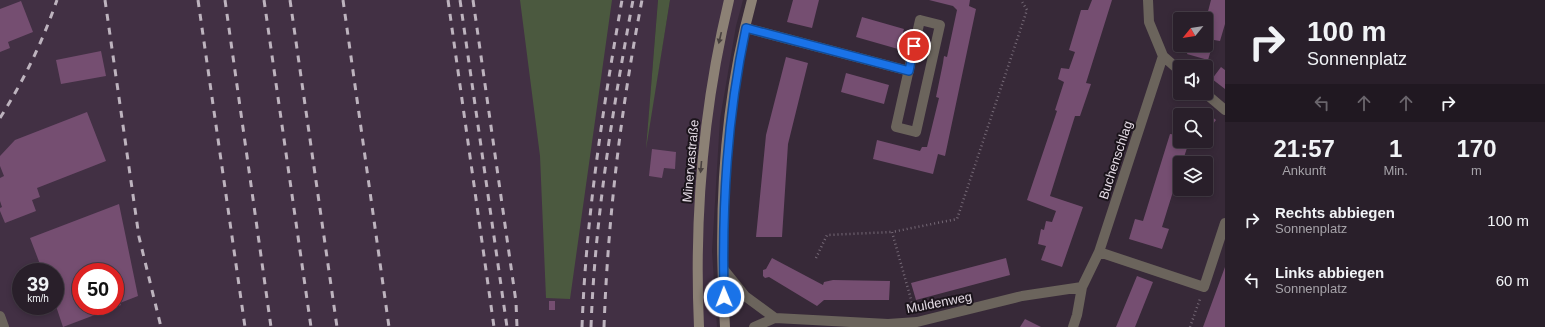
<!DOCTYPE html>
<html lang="de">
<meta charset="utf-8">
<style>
:root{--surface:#291f2a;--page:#352c36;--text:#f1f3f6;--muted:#a5a2a8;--line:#453d47}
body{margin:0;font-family:Arial,sans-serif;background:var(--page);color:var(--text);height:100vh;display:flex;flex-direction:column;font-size:15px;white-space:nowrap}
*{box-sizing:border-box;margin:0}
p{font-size:13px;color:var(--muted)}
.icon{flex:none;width:22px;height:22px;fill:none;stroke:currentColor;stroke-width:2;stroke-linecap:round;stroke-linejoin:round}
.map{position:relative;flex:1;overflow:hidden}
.drawer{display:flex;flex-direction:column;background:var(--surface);width:320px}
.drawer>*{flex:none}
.hud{background:#291f2a;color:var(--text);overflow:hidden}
.needle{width:26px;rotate:240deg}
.controls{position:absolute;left:1173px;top:12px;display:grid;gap:8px}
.controls a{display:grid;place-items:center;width:40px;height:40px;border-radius:4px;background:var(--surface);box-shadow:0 2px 6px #0003,0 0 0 1px var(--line);font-size:20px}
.speed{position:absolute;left:12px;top:263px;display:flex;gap:8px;font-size:20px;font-weight:700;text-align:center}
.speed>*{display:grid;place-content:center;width:52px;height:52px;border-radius:50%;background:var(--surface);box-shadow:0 2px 6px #0003,0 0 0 1px var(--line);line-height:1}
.speed small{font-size:10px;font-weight:400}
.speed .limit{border:6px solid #d22;background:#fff;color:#111}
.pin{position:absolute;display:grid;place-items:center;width:34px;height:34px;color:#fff;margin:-17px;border:2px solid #fff;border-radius:50%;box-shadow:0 1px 4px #0007}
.me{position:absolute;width:44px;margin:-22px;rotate:359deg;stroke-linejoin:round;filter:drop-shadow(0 0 3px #0008)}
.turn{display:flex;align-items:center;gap:14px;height:84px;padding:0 16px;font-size:18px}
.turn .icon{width:52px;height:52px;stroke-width:2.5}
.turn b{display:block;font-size:28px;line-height:34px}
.lanes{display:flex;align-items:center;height:38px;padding:0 16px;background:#0003;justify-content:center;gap:20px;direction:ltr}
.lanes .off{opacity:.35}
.eta{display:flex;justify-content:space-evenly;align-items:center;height:68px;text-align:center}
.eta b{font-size:24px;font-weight:700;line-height:28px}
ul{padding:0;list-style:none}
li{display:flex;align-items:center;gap:12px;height:60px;padding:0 16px}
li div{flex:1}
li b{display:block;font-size:15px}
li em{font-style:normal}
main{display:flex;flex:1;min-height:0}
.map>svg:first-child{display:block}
</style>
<main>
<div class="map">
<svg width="1225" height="327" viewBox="0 0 1225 327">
<rect width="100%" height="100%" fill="#372938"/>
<path fill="#423044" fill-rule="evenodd" d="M0,0H658L647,138L670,0H743L736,26L720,119L712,251L717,327H0ZM21,272H55V306H21ZM81,272H115V306H81Z"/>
<path fill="#4b593f" d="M520,0H612L570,299L546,298L540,156Z
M658,0H670L646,149Z"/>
<path fill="#754e71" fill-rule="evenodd" d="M793,0H819L812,28L787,22Z
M929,0H970L969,6L976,9L945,156L938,154L933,174L873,159L877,140L920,151L922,147H927L939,98L936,97L943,63L944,56L947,57L957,10L953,6Z
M1092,0H1112L1086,83L1091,84L1080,116H1075L1050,196L1083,207L1062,267L1041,260L1046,246L1038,244L1041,229L1044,230L1046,221L1052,222L1056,211L1027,200L1057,111L1055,110L1064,82L1058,79L1061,68L1069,69L1075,52L1069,50L1081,10H1088Z
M1211,0H1225V24L1220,41L1214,40L1208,60L1187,54L1190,45H1206V19Z
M21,1L33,32L8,42L10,48L0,52V9Z
M862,17L904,29L898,49L856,37Z
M101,51L106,76L61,84L56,60Z
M786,57L808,63L788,144L782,237H756L766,135Z
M1221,67L1225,70V89L1212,79Z
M846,73L889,85L884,104L841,92Z
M1200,107L1216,120L1206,133V115H1194Z
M87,112L106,161L37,188L40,197L32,200L36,211L5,223L0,211V208L2,207L0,201V178L4,176L0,166V156L15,140Z
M1180,133V141H1199L1194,148L1188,145L1182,163H1180V169L1162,227L1169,229L1162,249L1129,239L1135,219L1143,221L1170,134L1178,135Z
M652,149L676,152L675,169L664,168L662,178L649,176Z
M119,204L138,296L120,303L121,305L63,327L55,303V272H43L30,238ZM81,272H115V306H81Z
M772,258L823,285L824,282L833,280L890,281L889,300H824L817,306L769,277L765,278L763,276V270L766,269Z
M1006,258L1010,275L916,300L911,283Z
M1225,267V327H1203Z
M1137,276L1153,282L1135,327H1116Z
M549,301H555V310H549Z
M1025,319L1041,327H1020Z"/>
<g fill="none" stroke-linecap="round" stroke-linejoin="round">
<path stroke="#756976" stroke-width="2.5" stroke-dasharray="1 3" stroke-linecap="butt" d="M816,258L827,235L892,232
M914,310L892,232L957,219L1027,10L1021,0
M1190,327L1200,299"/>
<path stroke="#6b645c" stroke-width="10" d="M920,20L940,25L916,132L896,127Z
M746,28L909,71
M1163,56L1180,71
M1205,93L1225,110
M1099,252L1204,287L1225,223
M724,270L745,296L775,318
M0,316L4,327
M754,327L775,318L888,324L917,322L1022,296L1082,287
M1073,327L1077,315L1082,287L1099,252L1163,56L1149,22L1148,0"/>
<path stroke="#8c8175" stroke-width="10" d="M699,327C694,216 703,108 729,0
M725,327C718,219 723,105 752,0"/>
<path stroke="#bdb3be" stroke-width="3" stroke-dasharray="7 7" stroke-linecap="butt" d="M105,0L139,237L161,327
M198,0L245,327
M225,0L271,327
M264,0L311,327
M290,0L337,327
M343,0L389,327
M448,0L494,327
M460,0L507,327
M473,0L516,302L517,327
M0,118C24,80 42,43 57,0
M582,327C586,217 603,108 622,0
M591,327C595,217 613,108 633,0
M604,327C608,217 621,108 642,0"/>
</g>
<defs><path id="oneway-solid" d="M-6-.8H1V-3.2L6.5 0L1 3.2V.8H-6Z"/></defs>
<g fill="#48403f">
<use href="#oneway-solid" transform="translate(720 38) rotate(103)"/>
<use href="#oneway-solid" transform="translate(701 167) rotate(95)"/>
</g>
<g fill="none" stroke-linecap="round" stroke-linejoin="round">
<g stroke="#114b97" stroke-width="10">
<path id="route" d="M724,297C722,204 727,118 746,28L909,71L914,46"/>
</g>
<use href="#route" stroke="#1a73e8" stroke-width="7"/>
</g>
<g text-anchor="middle" stroke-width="4" stroke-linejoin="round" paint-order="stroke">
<g font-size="13" fill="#e3dae4" stroke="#1b141b">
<text transform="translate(1115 160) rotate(-72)" y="5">Buchenschlag</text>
<text transform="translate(690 161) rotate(-85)" y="5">Minervastraße</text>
<text transform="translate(939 302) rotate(-11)" y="5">Muldenweg</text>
</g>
</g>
</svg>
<div class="controls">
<a><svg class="needle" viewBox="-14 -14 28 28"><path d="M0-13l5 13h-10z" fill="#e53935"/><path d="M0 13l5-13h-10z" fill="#a5a2a8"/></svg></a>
<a><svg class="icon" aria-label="sound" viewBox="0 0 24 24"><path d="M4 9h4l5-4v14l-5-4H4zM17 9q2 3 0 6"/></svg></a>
<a><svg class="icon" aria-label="search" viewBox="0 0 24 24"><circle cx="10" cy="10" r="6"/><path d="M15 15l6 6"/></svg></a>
<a><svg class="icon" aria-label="layers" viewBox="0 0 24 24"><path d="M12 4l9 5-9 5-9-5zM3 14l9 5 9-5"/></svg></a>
</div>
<div class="speed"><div>39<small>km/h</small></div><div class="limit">50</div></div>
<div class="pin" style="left:914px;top:46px;background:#d93025"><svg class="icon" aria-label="arrive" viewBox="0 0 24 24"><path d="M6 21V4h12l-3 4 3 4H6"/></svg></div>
<svg class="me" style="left:724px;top:297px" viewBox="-20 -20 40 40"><circle r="17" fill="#1a73e8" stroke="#fff" stroke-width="3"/><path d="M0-11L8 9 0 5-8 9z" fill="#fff"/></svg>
</div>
<section class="drawer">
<div class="hud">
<div class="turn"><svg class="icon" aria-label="right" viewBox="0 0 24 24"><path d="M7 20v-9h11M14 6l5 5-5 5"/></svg><div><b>100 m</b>Sonnenplatz</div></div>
<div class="lanes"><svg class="icon off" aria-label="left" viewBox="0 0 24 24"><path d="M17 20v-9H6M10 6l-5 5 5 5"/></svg><svg class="icon off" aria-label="ahead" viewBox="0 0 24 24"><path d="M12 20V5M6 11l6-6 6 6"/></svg><svg class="icon off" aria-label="ahead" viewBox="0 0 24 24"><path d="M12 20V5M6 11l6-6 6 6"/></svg><svg class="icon" aria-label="right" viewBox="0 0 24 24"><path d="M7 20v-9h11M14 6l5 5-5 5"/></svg></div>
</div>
<div class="eta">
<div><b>21:57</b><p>Ankunft</p></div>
<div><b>1</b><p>Min.</p></div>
<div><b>170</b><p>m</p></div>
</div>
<ul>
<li><svg class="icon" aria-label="right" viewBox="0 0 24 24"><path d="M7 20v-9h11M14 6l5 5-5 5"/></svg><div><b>Rechts abbiegen</b><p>Sonnenplatz</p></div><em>100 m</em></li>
<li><svg class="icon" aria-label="left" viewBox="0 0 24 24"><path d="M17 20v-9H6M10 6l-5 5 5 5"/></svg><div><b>Links abbiegen</b><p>Sonnenplatz</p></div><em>60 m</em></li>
</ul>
</section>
</main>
